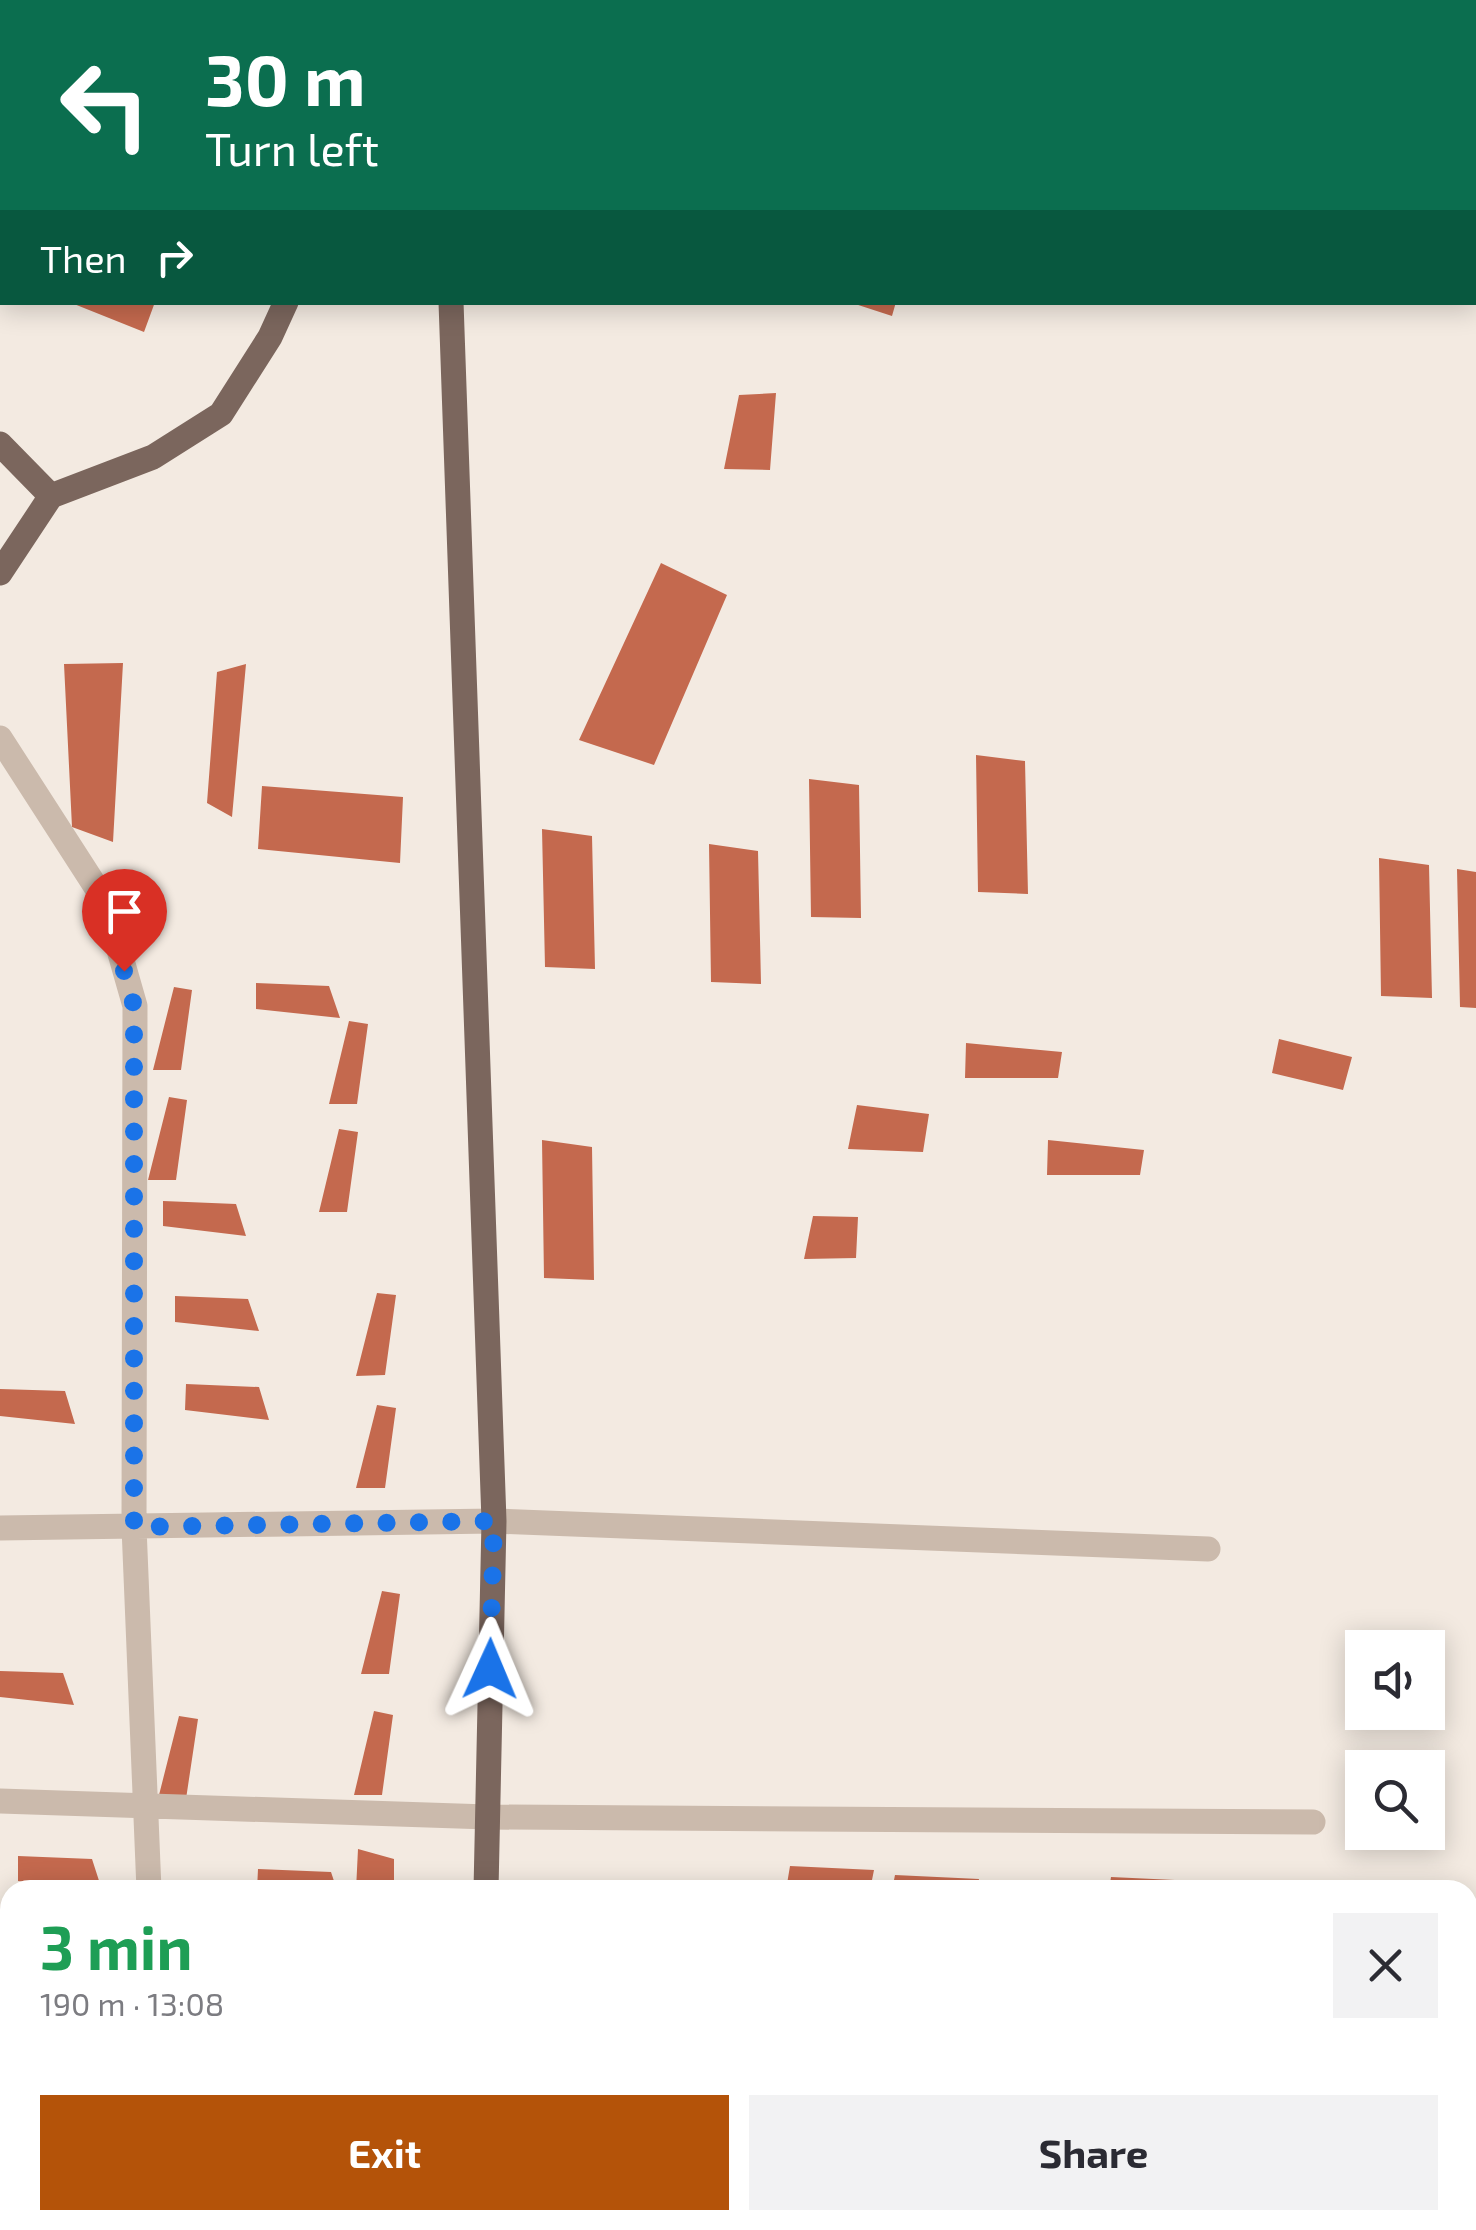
<!DOCTYPE html>
<meta charset="utf-8">
<style>
:root{--surface:#fff;--page:#f2f2f3;--text:#2b2b33;--muted:#7c7c81;--accent:#b45309}
body{margin:0;font-family:"Exo 2",sans-serif;background:var(--page);color:var(--text);height:100vh;display:flex;flex-direction:column;font-size:38px;white-space:nowrap}
*{box-sizing:border-box;margin:0}
p{font-size:32px;color:var(--muted)}
.icon{flex:none;width:55px;height:55px;fill:none;stroke:currentColor;stroke-width:2;stroke-linecap:round;stroke-linejoin:round}
.map{position:relative;flex:1;overflow:hidden}
.sheet{position:absolute;left:0px;top:1880px;width:1478px;height:350px;display:flex;flex-direction:column;background:var(--surface);border-radius:30px 30px 0 0;box-shadow:0 5px 25px #0003}
.sheet>*{flex:none}
.top-card{position:absolute;left:0px;top:0px;width:1478px;height:305px;box-shadow:0 5px 25px #0003;background:#0b6e4f;color:#fff;overflow:hidden}
.fabs{position:absolute;left:1345px;top:1630px;display:grid;gap:20px}
.fabs a{display:grid;place-items:center;width:100px;height:100px;border-radius:0px;background:var(--surface);box-shadow:0 5px 25px #0003;font-size:50px}
.pin{position:absolute;display:grid;place-items:center;width:85px;height:85px;color:#fff;margin:-102px -42px;border-radius:50% 50% 50% 0;rotate:-45deg;box-shadow:0 0 10px #0007}
.pin .icon{rotate:45deg}
.me{position:absolute;width:110px;margin:-55px;rotate:1deg;stroke-linejoin:round;filter:drop-shadow(0 0 8px #0008)}
.turn{display:flex;align-items:center;gap:35px;height:210px;padding:0 40px;font-size:45px}
.turn .icon{width:130px;height:130px;stroke-width:2.5}
.turn b{display:block;font-size:70px;line-height:85px}
.then{display:flex;align-items:center;height:95px;padding:0 40px;background:#0003;gap:20px;font-size:38px}
.round{display:grid;place-items:center;flex:none;width:105px;height:105px;border-radius:0px;background:var(--page)}
.head{display:flex;align-items:center;justify-content:space-between;height:170px;padding:0 40px}
h1{font-size:60px;font-weight:700;line-height:75px;color:#1e9e55}
.primary-button{display:flex;gap:20px;margin-top:auto;padding:20px 40px}
.primary-button a{flex:1;height:115px;border-radius:0px;background:var(--accent);color:#fff;font-size:40px;font-weight:700;line-height:115px;text-align:center}
.primary-button a+a{background:var(--page);color:var(--text)}
.map>svg:first-child{display:block}
</style>
<div class="map">
<svg width="1476" height="2230" viewBox="0 0 1476 2230">
<rect width="100%" height="100%" fill="#f3eae1"/>
<path fill="#c4694e" d="M69,302H155L144,332Z
M849,302H896L892,316Z
M776,393L770,470L724,469L739,395Z
M661,563L727,595L654,765L579,740Z
M123,663L113,842L72,827L64,664Z
M246,664L232,817L207,803L217,672Z
M976,755L1025,761L1028,894L978,892Z
M809,779L859,785L861,918L811,917Z
M262,786L403,797L400,863L258,849Z
M542,829L592,836L595,969L545,967Z
M709,844L758,851L761,984L711,982Z
M1379,858L1429,865L1432,998L1381,996Z
M1457,869L1476,872V1008L1460,1007Z
M256,983L329,986L340,1018L256,1009Z
M174,987L192,990L181,1070H153Z
M349,1021L368,1024L357,1104H329Z
M1279,1039L1352,1057L1343,1090L1272,1073Z
M966,1043L1062,1052L1058,1078H965Z
M169,1097L187,1100L176,1180H148Z
M857,1105L929,1114L923,1152L848,1149Z
M339,1129L358,1132L347,1212H319Z
M542,1140L592,1147L594,1280L544,1278Z
M1048,1140L1144,1150L1140,1175H1047Z
M163,1201L236,1204L246,1236L163,1226Z
M813,1216L858,1217L856,1258L804,1259Z
M377,1293L396,1295L385,1375L356,1376Z
M175,1296L248,1299L259,1331L175,1322Z
M186,1384L259,1387L269,1420L185,1410Z
M0,1389L65,1391L75,1424L0,1416Z
M377,1405L396,1408L385,1488H356Z
M382,1591L400,1594L389,1674H361Z
M0,1671L63,1673L74,1705L0,1697Z
M374,1711L393,1715L382,1795H354Z
M179,1716L198,1719L186,1799H158Z
M358,1849L394,1859V1890H356Z
M18,1856L92,1859L102,1890L18,1881Z
M790,1866L874,1870L870,1890H786Z
M258,1869L331,1872L337,1890H257Z
M895,1875L979,1879L977,1890H892Z
M1111,1877L1196,1881L1194,1890H1109Z
M1003,1883L1092,1887V1890H1002Z
M0,2107L10,2108V2138L0,2136Z
M344,2220H387L386,2230H344Z
M528,2220H571L570,2230H528Z
M782,2220H815L832,2224L830,2230H780Z"/>
<g fill="none" stroke-linecap="round" stroke-linejoin="round">
<path stroke="#cbbaac" stroke-width="25" d="M0,738L105,901L135,1006L134,1527L149,1890
M0,1528L494,1521L1208,1549
M0,1801L488,1817L1313,1822
M248,2220L249,2230"/>
<path stroke="#7b665d" stroke-width="25" d="M438,0V2
M228,2L229,0
M0,186L2,182
M451,302L494,1521L486,1890
M0,444L51,496L0,573
M51,496L153,457L221,414L270,337L286,302
M480,2230V2220"/>
</g>
<g fill="none" stroke-linecap="round" stroke-linejoin="round">
<path stroke="#1a73e8" stroke-width="18" stroke-dasharray="0 32.4" d="M124,971L134,1006V1527L494,1521L490,1669"/>
</g>
</svg>
<div class="fabs">
<a><svg class="icon" aria-label="sound" viewBox="0 0 24 24"><path d="M4 9h4l5-4v14l-5-4H4zM17 9q2 3 0 6"/></svg></a>
<a><svg class="icon" aria-label="search" viewBox="0 0 24 24"><circle cx="10" cy="10" r="6"/><path d="M15 15l6 6"/></svg></a>
</div>
<div class="pin" style="left:124px;top:971px;background:#d93025"><svg class="icon" aria-label="arrive" viewBox="0 0 24 24"><path d="M6 21V4h12l-3 4 3 4H6"/></svg></div>
<svg class="me" style="left:490px;top:1669px" viewBox="-20 -20 40 40"><path d="M0-17L14 15 0 8-14 15z" fill="#1a73e8" stroke="#fff" stroke-width="4"/></svg>
<div class="top-card">
<div class="turn"><svg class="icon" aria-label="left" viewBox="0 0 24 24"><path d="M17 20v-9H6M10 6l-5 5 5 5"/></svg><div><b>30 m</b>Turn left</div></div>
<div class="then">Then<svg class="icon" aria-label="right" viewBox="0 0 24 24"><path d="M7 20v-9h11M14 6l5 5-5 5"/></svg></div>
</div>
<section class="sheet">
<div class="head"><div><h1>3 min</h1><p>190 m · 13:08</p></div><a class="round"><svg class="icon" aria-label="close" viewBox="0 0 24 24"><path d="M6 6l12 12M18 6L6 18"/></svg></a></div>
<div class="primary-button"><a>Exit</a><a>Share</a></div>
</section>
</div>
